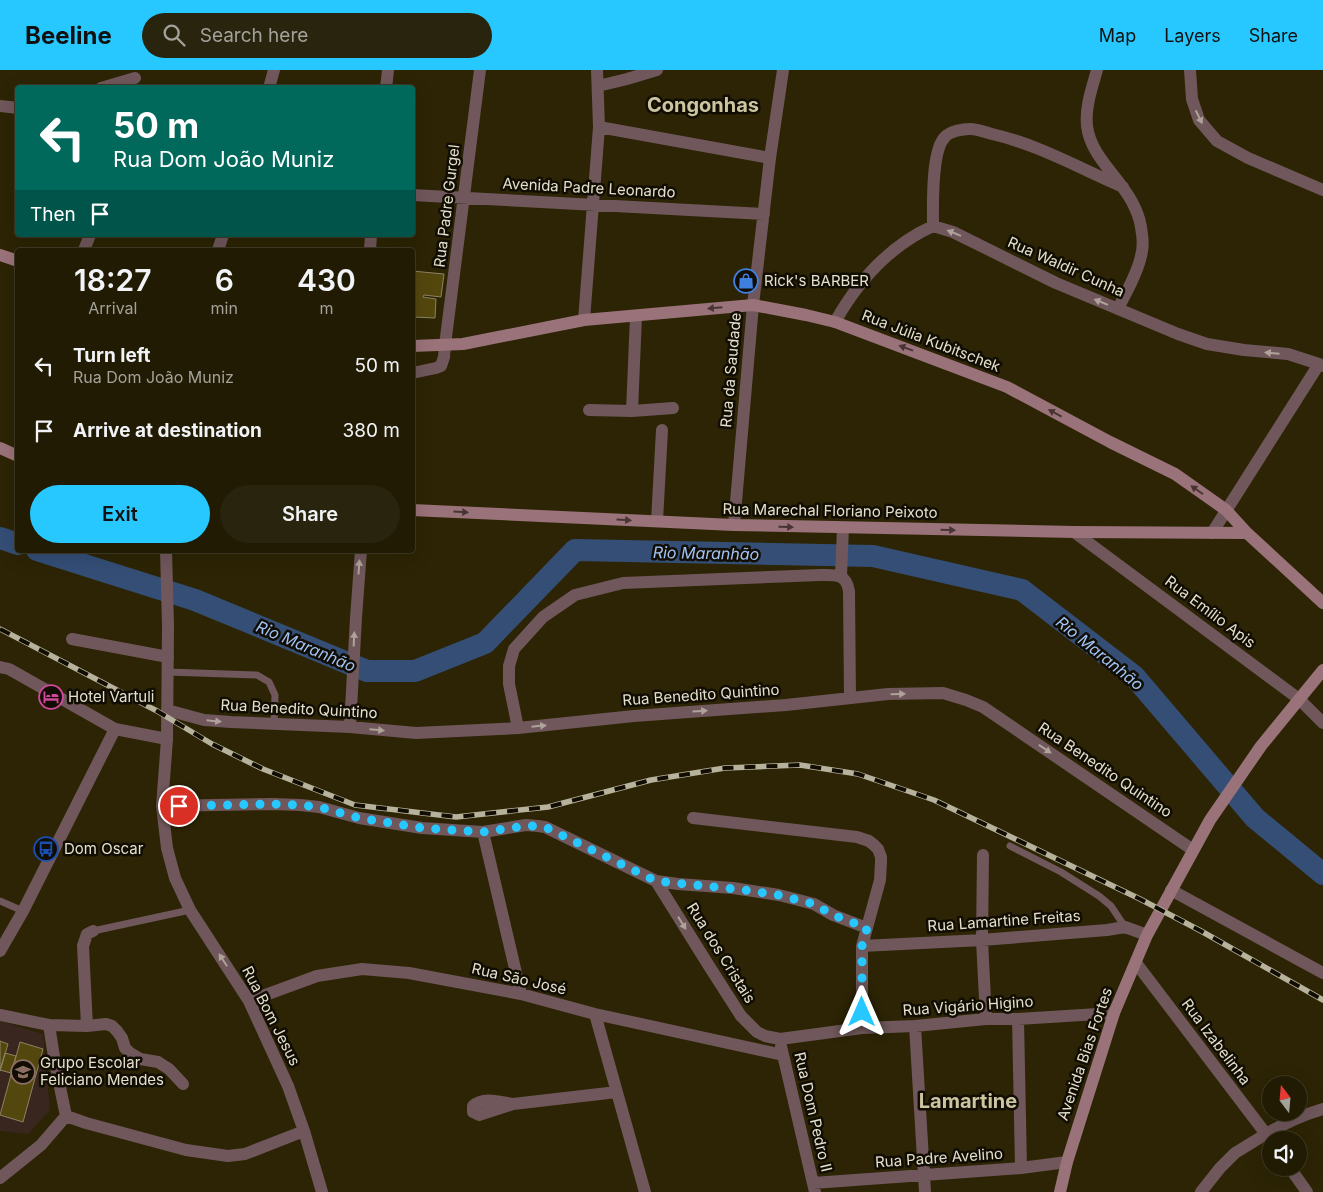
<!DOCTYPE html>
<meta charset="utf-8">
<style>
:root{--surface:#211b03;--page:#29240d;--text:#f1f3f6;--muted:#a2a19a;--line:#3e3925;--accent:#27c8ff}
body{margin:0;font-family:Inter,sans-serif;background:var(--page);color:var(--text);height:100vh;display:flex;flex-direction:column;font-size:19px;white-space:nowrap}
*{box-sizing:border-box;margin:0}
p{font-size:16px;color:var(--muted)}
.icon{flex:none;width:28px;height:28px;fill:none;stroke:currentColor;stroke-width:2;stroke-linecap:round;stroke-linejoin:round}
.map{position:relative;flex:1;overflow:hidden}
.sheet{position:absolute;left:15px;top:178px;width:400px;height:305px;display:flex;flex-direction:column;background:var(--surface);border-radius:5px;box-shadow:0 5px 20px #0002,0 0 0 1px var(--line)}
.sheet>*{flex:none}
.hud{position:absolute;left:15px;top:15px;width:400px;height:152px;border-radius:5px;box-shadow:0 5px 20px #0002,0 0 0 1px var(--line);background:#00695c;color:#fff;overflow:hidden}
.needle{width:32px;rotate:344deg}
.fabs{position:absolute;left:1262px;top:1006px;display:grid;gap:10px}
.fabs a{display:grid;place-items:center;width:45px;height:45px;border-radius:50%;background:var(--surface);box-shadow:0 5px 20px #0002,0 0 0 1px var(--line);font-size:25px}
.pin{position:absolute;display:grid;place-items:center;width:42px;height:42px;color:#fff;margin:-21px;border:2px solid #fff;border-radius:50%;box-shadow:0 1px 5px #0007}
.me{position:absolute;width:55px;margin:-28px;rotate:0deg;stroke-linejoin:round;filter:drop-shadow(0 0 4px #0008)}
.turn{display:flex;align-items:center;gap:18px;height:105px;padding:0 15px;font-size:22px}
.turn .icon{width:65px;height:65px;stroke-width:2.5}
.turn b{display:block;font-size:35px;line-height:42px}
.then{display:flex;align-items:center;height:48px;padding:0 15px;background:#0003;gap:10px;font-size:19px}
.eta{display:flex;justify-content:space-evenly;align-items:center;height:85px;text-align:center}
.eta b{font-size:30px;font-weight:600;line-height:35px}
.button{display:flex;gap:10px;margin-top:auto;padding:10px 15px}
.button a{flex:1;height:58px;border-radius:30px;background:var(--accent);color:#111;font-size:20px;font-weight:600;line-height:58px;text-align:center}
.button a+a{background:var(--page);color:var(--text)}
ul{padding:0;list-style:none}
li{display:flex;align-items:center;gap:15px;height:65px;padding:0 15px}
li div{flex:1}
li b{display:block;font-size:19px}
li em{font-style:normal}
header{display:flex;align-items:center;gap:30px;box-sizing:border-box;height:70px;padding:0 25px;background:var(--accent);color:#111}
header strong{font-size:24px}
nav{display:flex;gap:28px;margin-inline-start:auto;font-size:18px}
.search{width:350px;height:45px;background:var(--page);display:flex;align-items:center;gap:12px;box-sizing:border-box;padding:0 18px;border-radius:28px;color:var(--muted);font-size:19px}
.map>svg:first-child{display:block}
</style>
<header>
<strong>Beeline</strong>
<div class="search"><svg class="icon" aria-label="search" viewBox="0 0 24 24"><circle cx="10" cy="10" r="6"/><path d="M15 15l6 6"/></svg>Search here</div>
<nav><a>Map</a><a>Layers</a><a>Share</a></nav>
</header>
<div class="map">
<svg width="1323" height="1122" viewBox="0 0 1323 1122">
<rect width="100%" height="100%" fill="#2c2404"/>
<path fill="#39271f" d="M0,951L43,964L50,1040L28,1064L0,1061Z"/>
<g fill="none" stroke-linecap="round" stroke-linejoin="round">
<path stroke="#344e76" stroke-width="22" d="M0,468L18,474
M37,480L195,530L367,601H415L485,573L575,480L873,486L1022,520L1134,606L1255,748L1323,804"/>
</g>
<path fill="#54470e" stroke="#8c8361" d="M412,201L444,204L441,227L424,225L423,227L436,229L435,248L412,247Z
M0,971L8,974L0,1001Z
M20,972L43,979L23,1052L0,1045Z
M5,983L16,986L11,1003L0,1000Z"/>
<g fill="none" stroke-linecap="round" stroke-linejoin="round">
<path stroke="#6f575b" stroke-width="7" d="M167,602L257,605L269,612L275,625L274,655
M1010,776L1061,802L1099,826L1111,836L1125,857
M0,831L23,841
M93,861L190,840"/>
<path stroke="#6f575b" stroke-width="12" d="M1097,0C1092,18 1085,37 1087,56C1091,89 1123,109 1135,138C1139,146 1141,155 1142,164C1143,171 1143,179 1141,186C1137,205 1126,222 1118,239
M1190,0L1192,29L1199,50L1217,71L1248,88L1323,120
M598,16L627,9L657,0
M101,18L135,8
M386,18L388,0
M0,36L18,38
M599,57L770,88
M412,125L764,144
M933,156C933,137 931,80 945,67C950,61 963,59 970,59C977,59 985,62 992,64C1037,74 1081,99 1123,117
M84,180L90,165
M370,180L371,165
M584,250L599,57L597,0
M835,252C858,211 889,176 933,156L953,162L1056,213L1178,264L1207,274L1244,280L1288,284L1319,294L1323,296
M445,275L480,0
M589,340L632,341L636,246
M632,341L673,338
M657,451L662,360
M734,455L753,235L770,88L783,0
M1074,462L1299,629L1323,653
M1212,463L1319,294
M841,506L843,458
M72,569L168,587
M0,597L9,599L115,659
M167,640L204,650L231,652L350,657L416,663L518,658L634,646L786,635L888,624L943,623L966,630L983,637L1193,780
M350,657L356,548L361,480
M518,658L509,614V596L514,579L543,547L575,525L623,513L820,505C835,505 846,503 849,521L850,628
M167,669L162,736L167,778L175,808L190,840L249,931L288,1016L304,1061L322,1122
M162,736L273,734L300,735L319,737L359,748L422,758L483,762L526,755L538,756L545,757L656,811L678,814L733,818L779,825L814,834L833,845L867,858
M693,748L857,767L869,771L874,775L878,779L881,787V792L880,810L862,876V958
M483,762L521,924
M983,785L982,870L986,949
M656,811L709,896L741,946L757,962L765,966L780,969L862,958L915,956L986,949H1018L1114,943
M1171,820L1323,903
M862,876L982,870L1107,860L1125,857L1147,865
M249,931L317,906L362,899L409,903L521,924L595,944L783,985
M595,944L645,1122
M0,945L49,955L55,993L66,1046L86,1053L186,1080L228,1086L245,1084L304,1061
M1018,949L1021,1098
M49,955L87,956L106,954L112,956L117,961L122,968L125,978L130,983L140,989L158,992L169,999L183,1014
M87,956L83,876L87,864L93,861
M915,956L925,1122
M781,976L815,1122
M513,1034C501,1032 483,1026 473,1036V1042L479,1045L513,1034L617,1022
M1290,1098L1307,1122
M0,1108L41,1075L66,1046
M813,1113L1021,1098L1067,1092
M1201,1122L1220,1098L1235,1083L1266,1064L1271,1071"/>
<path stroke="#6f575b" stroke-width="12" d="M269,18L274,0
M218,180L223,165
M412,303L436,298L441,296L444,287L445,275
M0,881L23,841L115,659L167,669L168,556L166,480
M1136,893L1266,1064C1285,1053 1302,1045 1323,1039"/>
<path stroke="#9a727a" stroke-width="12" d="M0,185L18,191
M412,276L463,274L584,250L753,235L806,245L835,252L1007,317L1110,372L1175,404L1226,440L1247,463L1323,533
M0,378L18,386
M412,440L734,455L1074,462L1247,463
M1060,1122L1067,1092L1114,943L1147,865L1210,750L1261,676L1323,600"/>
<g stroke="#b7b29c" stroke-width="5.5">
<path id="rail" d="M0,559L157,641L212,674L263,699L355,735L456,747L548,737L651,710L725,698L800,695L858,704L934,730L1140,829L1201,861L1323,930"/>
</g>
<use href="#rail" stroke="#110d03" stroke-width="4" stroke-dasharray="11" stroke-linecap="butt"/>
</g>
<defs><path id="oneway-solid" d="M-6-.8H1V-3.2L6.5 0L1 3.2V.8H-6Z" transform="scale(1.25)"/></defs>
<g fill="#afa29a">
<use href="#oneway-solid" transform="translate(1199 47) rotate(64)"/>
<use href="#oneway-solid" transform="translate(954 163) rotate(-158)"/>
<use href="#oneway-solid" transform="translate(1101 232) rotate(-158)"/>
<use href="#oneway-solid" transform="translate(1272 283) rotate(-175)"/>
<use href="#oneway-solid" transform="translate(359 497) rotate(-86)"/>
<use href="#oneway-solid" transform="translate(354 569) rotate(-87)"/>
<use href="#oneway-solid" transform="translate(898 624) rotate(-2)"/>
<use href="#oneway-solid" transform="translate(700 641) rotate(-4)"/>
<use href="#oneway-solid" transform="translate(214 651) rotate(6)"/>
<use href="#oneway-solid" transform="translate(539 656) rotate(-6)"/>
<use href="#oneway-solid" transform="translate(377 660) rotate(5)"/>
<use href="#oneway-solid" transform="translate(1045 679) rotate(34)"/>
<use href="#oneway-solid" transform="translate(682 853) rotate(58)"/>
<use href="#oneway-solid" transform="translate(223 890) rotate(-123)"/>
</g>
<g fill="#483533">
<use href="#oneway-solid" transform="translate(715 238) rotate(175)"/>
<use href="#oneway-solid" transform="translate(906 278) rotate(-160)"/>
<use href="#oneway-solid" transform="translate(1055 343) rotate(-152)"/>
<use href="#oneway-solid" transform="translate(1197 420) rotate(-145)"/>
<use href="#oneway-solid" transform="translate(461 442) rotate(3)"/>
<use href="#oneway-solid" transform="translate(624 450) rotate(3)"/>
<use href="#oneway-solid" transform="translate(786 457) rotate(2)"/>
<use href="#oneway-solid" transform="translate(948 460) rotate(1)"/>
</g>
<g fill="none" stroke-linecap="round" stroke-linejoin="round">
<path stroke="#27c8ff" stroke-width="9" stroke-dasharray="0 16.2" d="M179,736L272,734L300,735L319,737L359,748L422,758L483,762L526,756H538L545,757L656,811L744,820L778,825L814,834L833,845L867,858L862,876V942"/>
</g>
<defs>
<g id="shop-ring" transform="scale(1.25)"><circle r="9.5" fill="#110d03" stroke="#3f7fe0" stroke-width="1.5"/><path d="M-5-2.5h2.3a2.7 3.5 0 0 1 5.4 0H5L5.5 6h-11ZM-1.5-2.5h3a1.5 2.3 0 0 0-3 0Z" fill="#3f7fe0"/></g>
<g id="hotel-ring" transform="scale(1.25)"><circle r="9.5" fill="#110d03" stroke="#d1479c" stroke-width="1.5"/><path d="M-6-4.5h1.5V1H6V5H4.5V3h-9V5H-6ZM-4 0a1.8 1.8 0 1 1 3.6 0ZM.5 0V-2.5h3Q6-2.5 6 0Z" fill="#d1479c"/></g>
<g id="bus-ring" transform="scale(1.25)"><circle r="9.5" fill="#110d03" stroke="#1a4fb4" stroke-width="1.5"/><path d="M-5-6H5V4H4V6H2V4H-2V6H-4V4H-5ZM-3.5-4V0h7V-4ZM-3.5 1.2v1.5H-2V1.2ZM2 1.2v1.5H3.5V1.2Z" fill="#1a4fb4"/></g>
<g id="school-ring" transform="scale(1.25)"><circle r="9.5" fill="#110d03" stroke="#8d6e63" stroke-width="1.5"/><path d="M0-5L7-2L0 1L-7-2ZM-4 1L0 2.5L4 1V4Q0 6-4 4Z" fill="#8d6e63"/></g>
</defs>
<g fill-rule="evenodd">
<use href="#shop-ring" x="746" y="211"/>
<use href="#hotel-ring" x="51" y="627"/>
<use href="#bus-ring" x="46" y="779"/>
<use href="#school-ring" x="23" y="1002"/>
</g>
<g text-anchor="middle" stroke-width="5" stroke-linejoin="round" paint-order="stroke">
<g font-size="15" fill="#e4e0cd" stroke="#110d03">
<text transform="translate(589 118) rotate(3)" y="5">Avenida Padre Leonardo</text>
<text transform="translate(447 136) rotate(-83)" y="5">Rua Padre Gurgel</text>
<text transform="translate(1066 197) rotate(24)" y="5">Rua Waldir Cunha</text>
<text transform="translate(931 271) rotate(21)" y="5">Rua Júlia Kubitschek</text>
<text transform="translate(731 300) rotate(-85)" y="5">Rua da Saudade</text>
<text transform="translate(830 441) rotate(1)" y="5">Rua Marechal Floriano Peixoto</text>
<text transform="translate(1210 542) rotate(37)" y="5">Rua Emílio Apis</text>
<text transform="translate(701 625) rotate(-4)" y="5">Rua Benedito Quintino</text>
<text transform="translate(299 639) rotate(3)" y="5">Rua Benedito Quintino</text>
<text transform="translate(1105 700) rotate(34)" y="5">Rua Benedito Quintino</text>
<text transform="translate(1004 851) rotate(-4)" y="5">Rua Lamartine Freitas</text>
<text transform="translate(721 883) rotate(58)" y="5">Rua dos Cristais</text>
<text transform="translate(519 909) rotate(13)" y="5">Rua São José</text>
<text transform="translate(968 936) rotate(-4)" y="5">Rua Vigário Higino</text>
<text transform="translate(271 946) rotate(63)" y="5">Rua Bom Jesus</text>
<text transform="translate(1216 972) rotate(53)" y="5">Rua Izabelinha</text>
<text transform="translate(1085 984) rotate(-71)" y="5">Avenida Bias Fortes</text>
<text transform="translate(813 1042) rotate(77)" y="5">Rua Dom Pedro II</text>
<text transform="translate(939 1088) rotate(-4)" y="5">Rua Padre Avelino</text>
</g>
<g font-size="15" fill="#e4e0cd" stroke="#110d03" text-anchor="start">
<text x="764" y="216">Rick's BARBER</text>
<text x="68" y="632">Hotel Vartuli</text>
<text x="64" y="784">Dom Oscar</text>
<text x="40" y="998">Grupo Escolar<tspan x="40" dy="17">Feliciano Mendes</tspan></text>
</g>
<g font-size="16" font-style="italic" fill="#a0c3f7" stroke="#110d03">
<text transform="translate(706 483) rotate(1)" y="6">Rio Maranhão</text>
<text transform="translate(306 576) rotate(23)" y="6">Rio Maranhão</text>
<text transform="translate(1100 583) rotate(39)" y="6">Rio Maranhão</text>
</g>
<g font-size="20" font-weight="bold" fill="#cdc4a0" stroke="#110d03">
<text x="703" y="42">Congonhas</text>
<text x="968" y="1038">Lamartine</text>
</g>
</g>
</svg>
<div class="fabs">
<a><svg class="needle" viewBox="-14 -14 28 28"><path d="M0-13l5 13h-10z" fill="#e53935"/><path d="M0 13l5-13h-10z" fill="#a2a19a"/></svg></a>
<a><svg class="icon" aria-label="sound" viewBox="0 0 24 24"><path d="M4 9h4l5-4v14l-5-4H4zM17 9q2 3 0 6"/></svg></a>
</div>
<div class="pin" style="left:179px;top:736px;background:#d93025"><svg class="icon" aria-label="arrive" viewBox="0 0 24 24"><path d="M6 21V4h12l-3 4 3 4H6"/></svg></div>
<svg class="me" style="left:862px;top:942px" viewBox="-20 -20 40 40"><path d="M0-17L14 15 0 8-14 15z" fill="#27c8ff" stroke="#fff" stroke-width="4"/></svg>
<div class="hud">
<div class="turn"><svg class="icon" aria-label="left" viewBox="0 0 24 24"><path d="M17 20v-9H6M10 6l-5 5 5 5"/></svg><div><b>50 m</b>Rua Dom João Muniz</div></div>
<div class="then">Then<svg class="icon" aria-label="arrive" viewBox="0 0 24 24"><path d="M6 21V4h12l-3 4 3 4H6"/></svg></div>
</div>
<section class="sheet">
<div class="eta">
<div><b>18:27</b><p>Arrival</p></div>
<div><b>6</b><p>min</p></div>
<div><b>430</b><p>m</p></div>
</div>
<ul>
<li><svg class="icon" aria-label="left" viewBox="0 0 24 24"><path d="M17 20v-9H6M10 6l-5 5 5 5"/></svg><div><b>Turn left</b><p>Rua Dom João Muniz</p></div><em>50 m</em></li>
<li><svg class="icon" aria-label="arrive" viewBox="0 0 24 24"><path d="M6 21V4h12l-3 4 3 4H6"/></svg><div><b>Arrive at destination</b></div><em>380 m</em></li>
</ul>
<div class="button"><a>Exit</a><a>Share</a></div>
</section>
</div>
